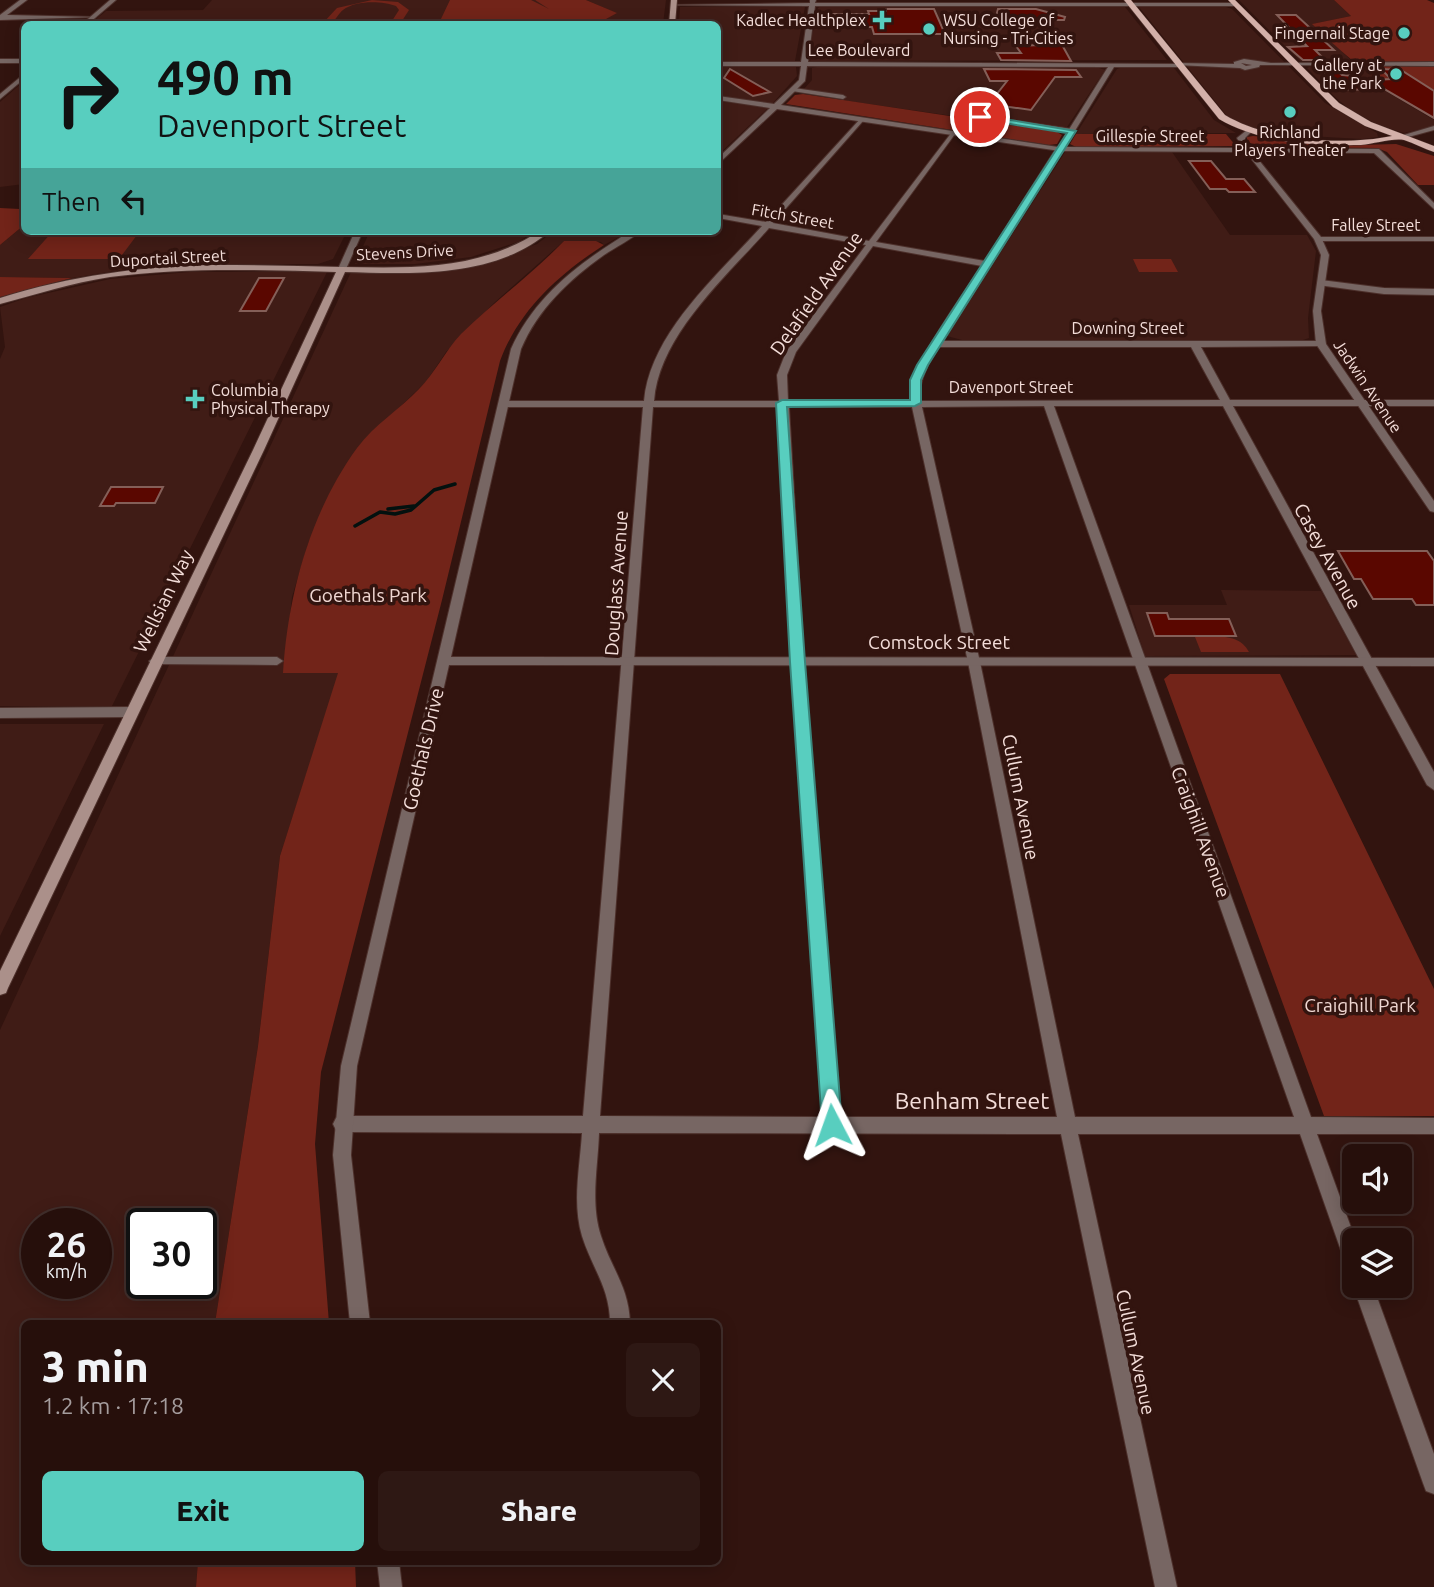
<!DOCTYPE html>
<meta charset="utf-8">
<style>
:root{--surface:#260f0b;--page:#2e1814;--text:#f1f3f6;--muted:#a49c9d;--line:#422f2c;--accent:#58cebf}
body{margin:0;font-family:Ubuntu,sans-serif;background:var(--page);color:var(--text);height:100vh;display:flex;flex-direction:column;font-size:26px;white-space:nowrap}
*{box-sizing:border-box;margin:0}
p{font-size:23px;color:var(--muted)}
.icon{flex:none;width:38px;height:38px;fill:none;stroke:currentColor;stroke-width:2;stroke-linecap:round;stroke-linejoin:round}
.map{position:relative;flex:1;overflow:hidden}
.panel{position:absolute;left:21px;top:1320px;width:700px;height:245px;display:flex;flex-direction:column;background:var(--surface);border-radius:10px;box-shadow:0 4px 18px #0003,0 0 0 2px var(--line)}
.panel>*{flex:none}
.guide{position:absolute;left:21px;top:21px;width:700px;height:214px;border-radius:10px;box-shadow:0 4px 18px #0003,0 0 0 2px var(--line);background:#58cebf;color:#111;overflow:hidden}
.tools{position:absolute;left:1342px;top:1144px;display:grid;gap:14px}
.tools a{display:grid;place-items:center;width:70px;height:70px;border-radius:10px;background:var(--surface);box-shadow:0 4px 18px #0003,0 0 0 2px var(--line);font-size:35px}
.speed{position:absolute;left:21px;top:1208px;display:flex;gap:14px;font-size:35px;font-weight:700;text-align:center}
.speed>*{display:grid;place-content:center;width:91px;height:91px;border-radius:50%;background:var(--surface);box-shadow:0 4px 18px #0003,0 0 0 2px var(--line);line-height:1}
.speed small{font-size:18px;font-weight:400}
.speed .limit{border:4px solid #111;border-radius:10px;background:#fff;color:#111}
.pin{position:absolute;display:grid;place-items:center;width:60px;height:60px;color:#fff;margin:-30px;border:4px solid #fff;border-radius:50%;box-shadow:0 2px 7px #0007}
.me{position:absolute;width:77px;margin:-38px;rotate:356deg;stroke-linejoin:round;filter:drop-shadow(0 0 5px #0008)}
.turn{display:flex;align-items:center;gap:24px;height:147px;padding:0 21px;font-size:32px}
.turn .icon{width:91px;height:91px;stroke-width:2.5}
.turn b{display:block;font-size:49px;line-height:60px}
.then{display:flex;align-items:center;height:66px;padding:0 21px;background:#0003;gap:14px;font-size:26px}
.round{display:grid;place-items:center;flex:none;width:74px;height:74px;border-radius:10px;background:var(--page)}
.head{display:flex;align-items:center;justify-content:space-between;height:119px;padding:0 21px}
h1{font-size:42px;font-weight:800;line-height:52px}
.action{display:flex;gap:14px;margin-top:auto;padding:14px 21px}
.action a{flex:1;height:80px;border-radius:10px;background:var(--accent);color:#111;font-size:28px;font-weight:800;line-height:80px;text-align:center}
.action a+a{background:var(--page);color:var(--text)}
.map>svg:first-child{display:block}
</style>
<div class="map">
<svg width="1434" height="1587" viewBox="0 0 1434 1587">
<rect width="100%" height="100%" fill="#32140f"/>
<path fill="#401c16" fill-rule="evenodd" d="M212,0H535L544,3L556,15L547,22V24H90L106,11L203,10Z
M586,0H666L663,24H597L616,13Z
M1239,0H1334L1351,16L1313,24L1355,64L1300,61Z
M821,6L1125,7L1167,60L811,61L807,59L818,8Z
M1223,6L1232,9L1325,103L1377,133L1378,137L1362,139L1271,134L1231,121L1139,7Z
M680,7H805L795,61H718V24H679Z
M1312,66H1358L1399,87L1382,89L1434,120V126L1404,133L1378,125L1349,109L1334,96L1307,68Z
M718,67H796L797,76L772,104L718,96Z
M817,67H1096L1105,70L1067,127H1062L957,112L953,116L841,100L845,95L804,89L812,80V68Z
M1123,67L1174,68L1214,120L1236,133L1076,134L1117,69Z
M24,81V184L0,187V102Z
M718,101L768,108L718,155Z
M1065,152H1172L1230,235H1307L1316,251L1308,318L1309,338L1303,340H962L947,336Z
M24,225V231H347L333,259L318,264H193L126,269L72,278L0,277V245Z
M370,231H535L518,242L471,257L415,264H355Z
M554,231H630L604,245L601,242L564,241L494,303L446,352L426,382L358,447L328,499L308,544L292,597L284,673H339L280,856L258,1046L215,1323H24V1561H198L196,1587H0V1030L351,272L409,273L483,263L537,244ZM37,1223H96V1283H37ZM142,1223H201V1283H142Z
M189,272H327L112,706H0V359L5,347L0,307L26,298L110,279Z
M1221,590L1321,591L1356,655L1145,656L1129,605H1227Z
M0,724H104L0,936Z"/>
<path fill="#722419" d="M372,0L398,2L409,10L400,24H390L399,10L396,6C382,1 356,0 343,10C339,13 335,20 332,24H322L337,8Z
M450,0H531L549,9L535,0H586L617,13L597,24H547V20L546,24H447L440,21Z
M1334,0H1427L1434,3V90C1422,83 1409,91 1396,86C1363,74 1338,48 1312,24L1351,16Z
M803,94L1057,132L1062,135L1057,144L1049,145L786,104L795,95Z
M1076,134H1226L1236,146L1076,147L1070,144Z
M1253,136L1359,145L1396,144L1434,156V185H1418L1387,152L1377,148L1257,147L1247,141V137Z
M24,205V225L0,245V208L20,209Z
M53,231H140L119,259H28Z
M564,241H596L604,245C559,274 519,310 500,361L442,600L321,1072L315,1144L329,1323H215L258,1046L280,856L338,673H283C288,594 310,513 357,448C375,424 399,410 419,389C435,373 445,351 461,334C494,302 532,274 564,241Z
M1133,259H1171L1178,272H1139Z
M0,277L72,278L0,297Z
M1195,637C1214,637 1239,632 1249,652H1201Z
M1170,674H1280L1434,989V1116H1324L1164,679Z
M198,1561H355L356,1587H196Z"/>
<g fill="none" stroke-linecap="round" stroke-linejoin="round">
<path stroke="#03110f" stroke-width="3.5" d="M388,509L414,506
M355,526L380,512L395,514L411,510L434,490L455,484"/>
</g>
<path fill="#5a0700" stroke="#845f58" stroke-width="2" d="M886,9H934L945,34H874L872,27H826L823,14H869L868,11H886Z
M998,9H1036L1065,17L1064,20H1027L997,13Z
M1277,15H1296L1334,50H1315L1325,60H1303L1288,47L1307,46Z
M1038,43H1061L1071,61L1001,60L997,53H1021L1016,46L1039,45Z
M1328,68H1334L1342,75L1354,76L1374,89L1342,90L1323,78Z
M730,69L770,92L753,96L724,78Z
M984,69L1076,70L1081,77H1055L1031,110L989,104L1007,81H990Z
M1381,69L1401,70L1434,91V118L1369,80L1391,79Z
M1189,161H1211L1226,179H1244L1255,192H1229L1226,189H1210Z
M259,278H284L266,311H240Z
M111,487H163L155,503H116L114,506H100Z
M1338,551H1427L1434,561V605H1416L1412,599H1373L1361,579H1354Z
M1147,613H1167L1169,619H1229L1236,636H1155Z"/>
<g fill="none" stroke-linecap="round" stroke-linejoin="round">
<g stroke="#4d302b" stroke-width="2">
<path id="minor" d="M20,0H27L7,15L96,17L0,20V15Z
M1244,59L1271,63L1434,62V66L1260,65L1259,67L1245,70L1240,68L1176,65L1179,63L1234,64V62ZM1241,63L1252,65L1246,66Z
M794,88L843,95L846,97L843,99L792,91Z
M955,112L1072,129L1075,131L1072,133L953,115Z
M861,118L863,121L773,223L869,241L952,132L955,134L876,242L985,261L1057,147L1064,149L943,341H1321L1326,344L1324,346L1201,347L1230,400H1434V406H1233L1434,772V790L1427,785L1223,406H1054L1311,1117L1434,1118V1134H1317L1356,1241L1354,1271L1347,1269L1345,1262L1300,1134H1078L1177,1587H1155L1061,1134L599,1133C598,1166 590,1203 601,1236C611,1268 629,1287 630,1323H610C610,1288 592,1268 582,1236C572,1203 580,1166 582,1133L342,1132L336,1130L333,1124L336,1118L342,1116H583L643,407H504L499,404L504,401H644C650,333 718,275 762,226L718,218V214L766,222ZM769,228L866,245L786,352L777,375L779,401H654C659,335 727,276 769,228ZM873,246L982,266C964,293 905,372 911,401H788L787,375L796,352ZM939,347H1191L1220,400L921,401C917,382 929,362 939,347ZM1044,406L1294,1117H1075L980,662L922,407ZM653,407H779L792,662L823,1117L600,1116ZM789,407H912L968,662L1057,1117H840L804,662Z
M1434,126V130L1401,139L1397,137Z
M1247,148L1379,149L1434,203V209L1374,153L1244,152Z
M1315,237H1434V241H1315Z
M1321,280L1384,288L1434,289V295L1384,294L1318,285V281Z
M155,657H277L283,661L277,665L151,664L149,661Z
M130,707L137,712L130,717L0,718V708Z
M1354,1283V1286H1373L1434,1454V1494L1426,1491L1423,1483L1353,1286Z"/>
</g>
<g stroke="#4d302b" stroke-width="2">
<path id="tertiary" d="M110,0H116L88,24H82Z
M810,0H816L815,3H1237L1235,6H815L808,62L1181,64L1179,67H1114L1065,147L1242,148L1237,138L1247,130H1251V132L1245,138V143L1321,237L1329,255L1321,311L1326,344L1434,501V512L1430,511L1316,344L1313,311L1321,255L1314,239L1246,152L1060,151L777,109L718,164V158L770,108L718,100V96L774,104L799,80L801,66H718V62H801L809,6L671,5L810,3ZM807,66L1108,67L1058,147L781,105L805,81Z
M0,59H24V63H0Z
M24,74V79L0,99V94Z
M355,231H363L346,269L339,271L338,269Z
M631,231H641C630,240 616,247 604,255C569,280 538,309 521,349L451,657L1434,658V666L449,665L357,1066L351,1155L370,1323H350L333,1155L341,1066L511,349C535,295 582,261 631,231Z
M377,1561H399L402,1587H380Z"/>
</g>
<g stroke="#4d302b" stroke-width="2">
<path id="secondary" d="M671,0H677L675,24H669Z
M540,231H550C496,278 412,274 345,272L264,450L8,988L6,993L0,995V971L253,450L336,272C261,270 185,267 110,277C72,283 37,294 0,304V298C70,276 141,266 214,265C256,265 299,266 341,267C413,268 477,271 540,231Z"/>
</g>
<g stroke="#4d302b" stroke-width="1">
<path id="primary" d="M1124,0H1131L1225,115C1268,141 1343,146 1392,136L1365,126L1333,107L1228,0H1235L1339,103L1371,122L1434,146V152C1424,149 1414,143 1404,140C1392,138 1374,144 1361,145C1314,146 1260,143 1219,119Z"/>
</g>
<use href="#minor" fill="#776663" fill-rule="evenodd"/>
<use href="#tertiary" fill="#776663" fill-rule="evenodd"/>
<use href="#secondary" fill="#ab908a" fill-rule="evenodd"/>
<use href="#primary" fill="#d3b0a9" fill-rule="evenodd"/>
</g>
<path fill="#58cebf" stroke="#39867c" stroke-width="2" d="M980,115L1076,131L928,365L921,380V403L915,406L787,407L805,662L842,1125L839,1132L832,1135L825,1132L822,1125L790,662L776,403L782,400H910V380L917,365L1067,133L978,119Z"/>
<g fill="#58cebf" stroke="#32140f" stroke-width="2.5">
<path d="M878.5 9.5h7v7h7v7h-7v7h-7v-7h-7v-7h7z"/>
<circle cx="929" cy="29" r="7"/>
<circle cx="1404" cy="33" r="7"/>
<circle cx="1396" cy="74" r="7"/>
<circle cx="1290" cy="112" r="7"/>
<path d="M191.5 388.5h7v7h7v7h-7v7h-7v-7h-7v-7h7z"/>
</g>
<g text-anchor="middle" stroke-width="7" stroke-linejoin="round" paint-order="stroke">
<g font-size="16" fill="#f4deda" stroke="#32140f" text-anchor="end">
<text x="866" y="26">Kadlec Healthplex</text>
<text x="943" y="26" text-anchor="start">WSU College of<tspan x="943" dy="18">Nursing - Tri-Cities</tspan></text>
<text x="1390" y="39">Fingernail Stage</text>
<text x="1382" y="71">Gallery at<tspan x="1382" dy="18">the Park</tspan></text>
<text x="1290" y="138" text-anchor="middle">Richland<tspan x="1290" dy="18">Players Theater</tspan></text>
<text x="211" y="396" text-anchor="start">Columbia<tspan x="211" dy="18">Physical Therapy</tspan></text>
</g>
<g font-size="16" fill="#f4deda" stroke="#32140f">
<text x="859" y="56">Lee Boulevard</text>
<text x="1150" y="142">Gillespie Street</text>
<text transform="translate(793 216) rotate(10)" y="6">Fitch Street</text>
<text x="1376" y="231">Falley Street</text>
<text transform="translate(405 252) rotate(-3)" y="6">Stevens Drive</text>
<text transform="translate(168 258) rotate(-3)" y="6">Duportail Street</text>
<text x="1128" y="334">Downing Street</text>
<text transform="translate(1368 386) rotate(56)" y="6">Jadwin Avenue</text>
<text x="1011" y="393">Davenport Street</text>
</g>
<g font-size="19" fill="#f4deda" stroke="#32140f">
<text transform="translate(816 293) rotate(-55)" y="7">Delafield Avenue</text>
<text transform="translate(1328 556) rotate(61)" y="7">Casey Avenue</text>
<text transform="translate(616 583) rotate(-86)" y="7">Douglass Avenue</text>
<text transform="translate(163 601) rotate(-64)" y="7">Wellsian Way</text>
<text x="939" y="649">Comstock Street</text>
<text transform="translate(423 749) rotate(-77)" y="7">Goethals Drive</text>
<text transform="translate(1021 797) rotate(79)" y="7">Cullum Avenue</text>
<text transform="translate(1201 832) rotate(70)" y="7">Craighill Avenue</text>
<text transform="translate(1136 1352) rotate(78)" y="7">Cullum Avenue</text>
</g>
<g font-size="19" fill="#f0d7d2" stroke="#32140f">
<text x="368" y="602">Goethals Park</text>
<text x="1360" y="1012">Craighill Park</text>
</g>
<g font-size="23" fill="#f4deda" stroke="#32140f">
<text x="972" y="1109">Benham Street</text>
</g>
</g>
</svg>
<div class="tools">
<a><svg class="icon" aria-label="sound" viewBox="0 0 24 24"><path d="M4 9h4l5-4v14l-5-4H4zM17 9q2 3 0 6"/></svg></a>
<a><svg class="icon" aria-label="layers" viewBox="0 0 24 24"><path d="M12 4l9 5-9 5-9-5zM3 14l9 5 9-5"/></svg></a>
</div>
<div class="speed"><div>26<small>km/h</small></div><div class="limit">30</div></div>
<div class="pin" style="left:980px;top:117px;background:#d93025"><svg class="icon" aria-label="arrive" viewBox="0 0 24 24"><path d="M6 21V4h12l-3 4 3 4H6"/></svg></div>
<svg class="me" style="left:832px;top:1125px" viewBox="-20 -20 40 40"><path d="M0-17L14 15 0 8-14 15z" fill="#58cebf" stroke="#fff" stroke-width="4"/></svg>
<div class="guide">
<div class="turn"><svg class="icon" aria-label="right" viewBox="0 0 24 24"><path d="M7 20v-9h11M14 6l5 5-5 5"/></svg><div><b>490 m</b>Davenport Street</div></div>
<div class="then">Then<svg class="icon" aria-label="left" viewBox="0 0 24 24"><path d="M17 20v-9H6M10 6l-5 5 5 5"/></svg></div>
</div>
<section class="panel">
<div class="head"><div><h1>3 min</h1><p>1.2 km · 17:18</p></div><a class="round"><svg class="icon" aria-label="close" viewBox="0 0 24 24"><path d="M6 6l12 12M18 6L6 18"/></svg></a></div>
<div class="action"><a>Exit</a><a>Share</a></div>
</section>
</div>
